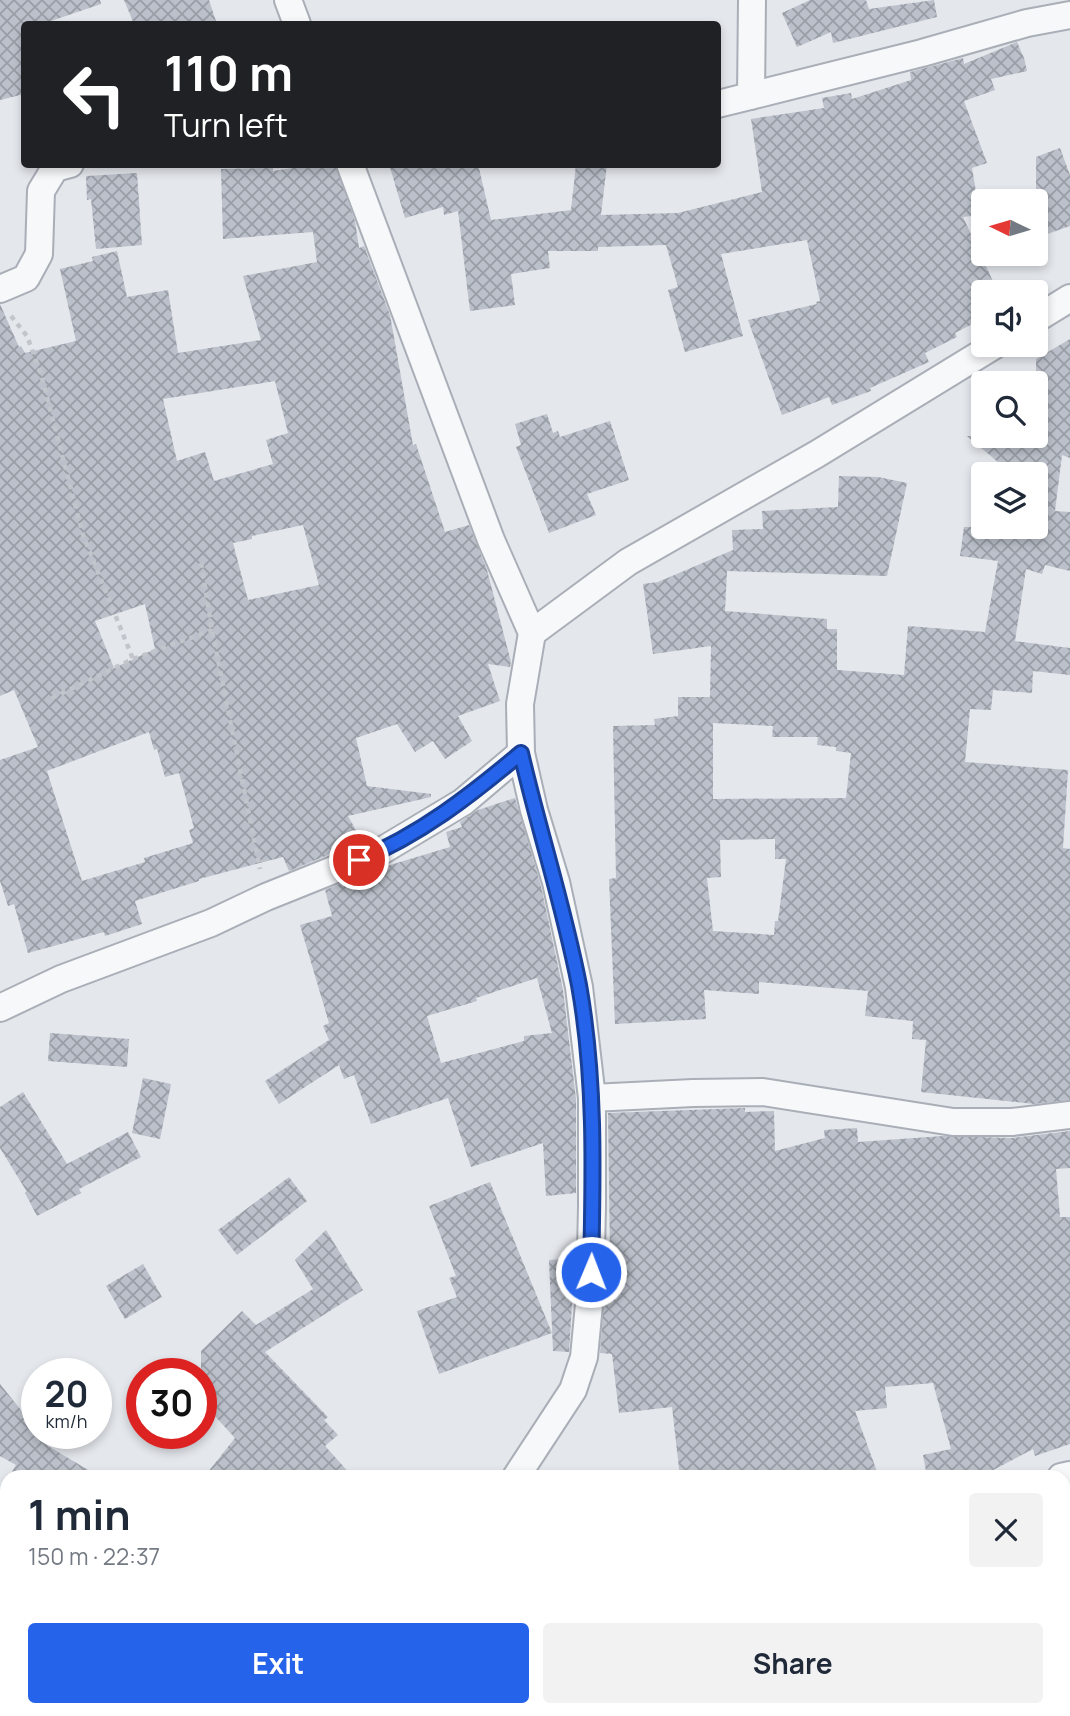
<!DOCTYPE html>
<meta charset="utf-8">
<style>
:root{--surface:#fff;--page:#f2f2f3;--text:#1f2937;--muted:#747a83;--accent:#2563eb}
body{margin:0;font-family:Manrope,sans-serif;background:var(--page);color:var(--text);height:100vh;display:flex;flex-direction:column;font-size:26px;white-space:nowrap}
*{box-sizing:border-box;margin:0}
p{font-size:23px;color:var(--muted)}
.icon{flex:none;width:38px;height:38px;fill:none;stroke:currentColor;stroke-width:2;stroke-linecap:round;stroke-linejoin:round}
.map{position:relative;flex:1;overflow:hidden}
.sheet{position:absolute;left:0px;top:1470px;width:1071px;height:247px;display:flex;flex-direction:column;background:var(--surface);border-radius:21px 21px 0 0;box-shadow:0 4px 10px #0003}
.sheet>*{flex:none}
.guide{position:absolute;left:21px;top:21px;width:700px;height:147px;border-radius:7px;box-shadow:0 4px 10px #0003;background:#202124;color:#fff;overflow:hidden}
.needle{width:46px;rotate:275deg}
.fabs{position:absolute;left:971px;top:189px;display:grid;gap:14px}
.fabs a{display:grid;place-items:center;width:77px;height:77px;border-radius:7px;background:var(--surface);box-shadow:0 4px 10px #0003;font-size:35px}
.speed{position:absolute;left:21px;top:1358px;display:flex;gap:14px;font-size:35px;font-weight:700;text-align:center}
.speed>*{display:grid;place-content:center;width:91px;height:91px;border-radius:50%;background:var(--surface);box-shadow:0 4px 10px #0003;line-height:1}
.speed small{font-size:18px;font-weight:400}
.speed .limit{border:10px solid #d22;background:#fff;color:#111}
.pin{position:absolute;display:grid;place-items:center;width:60px;height:60px;color:#fff;margin:-30px;border:4px solid #fff;border-radius:50%;box-shadow:0 2px 7px #0007}
.me{position:absolute;width:77px;margin:-38px;rotate:1deg;stroke-linejoin:round;filter:drop-shadow(0 0 5px #0008)}
.turn{display:flex;align-items:center;gap:24px;height:147px;padding:0 28px;font-size:32px}
.turn .icon{width:91px;height:91px;stroke-width:2.5}
.turn b{display:block;font-size:49px;line-height:60px}
.round{display:grid;place-items:center;flex:none;width:74px;height:74px;border-radius:7px;background:var(--page)}
.head{display:flex;align-items:center;justify-content:space-between;height:119px;padding:0 28px}
h1{font-size:42px;font-weight:700;line-height:52px}
.primary-button{display:flex;gap:14px;margin-top:auto;padding:14px 28px}
.primary-button a{flex:1;height:80px;border-radius:7px;background:var(--accent);color:#fff;font-size:28px;font-weight:700;line-height:80px;text-align:center}
.primary-button a+a{background:var(--page);color:var(--text)}
.map>svg:first-child{display:block}
</style>
<div class="map">
<svg width="1070" height="1716" viewBox="0 0 1070 1716">
<defs>
<pattern id="building-cross-hatch" width="8" height="8" patternUnits="userSpaceOnUse" patternTransform="scale(1.75)"><rect width="8" height="8" fill="#bbc0ca"/><path d="M0 0l8 8M0 8l8-8" fill="none" stroke="#989da6"/></pattern>
</defs>
<rect width="100%" height="100%" fill="#e4e7ec"/>
<path fill="url(#building-cross-hatch)" fill-rule="evenodd" d="M0,0H100L101,4L42,24H24V94L0,100Z
M124,0H209L217,24H134Z
M810,0H866L869,9L934,0L937,17L833,43L831,32L797,47L782,13Z
M1017,42L1024,58L1027,71L991,79L995,90L964,101L987,163L972,168L980,215L963,217L998,292H984V318L955,333L957,337L925,353L929,362L870,388L871,391L832,405L829,397L782,415L748,320L817,304L816,302L820,301L807,240L721,254L743,336L685,352L668,290L678,287L666,245L598,247V251H548L550,268L511,274L515,305L470,311L458,211L444,215L443,207L405,218L389,164H478L491,220L571,210L576,164H607L601,215L678,213L762,192L751,119L824,108L822,98L851,93L852,99L911,80L910,72L963,58L964,64Z
M1060,148L1070,175V226L1036,238V157Z
M319,164H335L355,221L359,248L364,246L390,315L413,445L416,444L445,532L469,525L487,570L511,662L510,667L488,664L500,701L458,716L472,741L445,759L433,741L415,752L397,724L356,738L367,786L431,794V797L348,816L362,841L289,871L283,857L199,879V881L135,901L142,924L105,936L104,932L28,953L14,904L8,906L0,881V760L38,747L14,690L0,696V304L19,347L21,346L25,353L76,341L60,269L93,261L92,257L117,251L127,297L168,290L178,353L261,340L243,276L317,262L313,232L223,239L221,169L273,168V171ZM275,381L288,433L266,440L273,464L214,481L205,452L177,461L163,399ZM303,525L319,585L248,600L233,543L252,539V536ZM145,604L155,649L114,668L95,621ZM149,732L154,750L157,749L165,777L179,773L194,828L189,830L193,843L144,858L145,862L82,881L47,771Z
M137,173L142,245L96,249L91,199L87,200L86,176Z
M1070,339V458L1062,455L1055,511L1070,512V571L1045,565L1042,574L1026,569L1015,641L1070,648V675L1033,671L1032,693L993,690L991,710L970,709L965,762L1068,770L1063,848L1070,849V1100L1034,1104L921,1092L926,1040L912,1039L913,1021L865,1016L868,991L759,982V994L704,990L706,1019L615,1024L609,879L616,878L613,726L655,725L654,719L678,716V697H710L711,646L653,654L643,584L658,582L733,550L732,530L763,529L762,511L838,507L839,476L878,477L907,483L887,576L727,571L725,611L827,619V629H837V670L904,675L908,626L985,632L998,561L960,556L964,527H1036V474H1012L967,436H1036V359ZM713,723L773,726L772,737H818L817,745L836,747V751L851,753L846,798L713,799ZM775,839V859H786L778,921H775L774,935L713,931L707,878L721,877L720,840Z
M547,414L553,433L558,431L560,437L610,421L629,480L587,494L596,515L549,533L516,447L521,445L515,424Z
M515,798L541,886L563,990L576,1099V1193L546,1196L543,1143L471,1167L448,1098L371,1124L354,1075L344,1079L339,1065L279,1104L265,1081L329,1040L323,1026L329,1023L300,925L332,916L325,890L377,869L450,847L446,832L462,827L460,822L478,810ZM537,978L552,1033L524,1036V1041L441,1063L427,1016L477,1001L476,998Z
M50,1033L129,1039L127,1067L48,1061Z
M143,1078L171,1084L160,1139L132,1133Z
M23,1092L67,1164L128,1132L141,1157L79,1189L81,1193L37,1216L25,1193L27,1192L0,1148V1107Z
M745,1108V1112L774,1111L775,1151L825,1138L824,1130L857,1128L858,1142L943,1136L1012,1138L1070,1131V1168L1056,1169L1060,1217H1070V1444L1035,1456L1033,1449L980,1477H927L923,1455L951,1449L933,1383L885,1387L887,1408L855,1411L879,1477H680L672,1407L619,1413L612,1354L600,1353L607,1255H610L608,1113Z
M289,1177L307,1201L237,1255L218,1230Z
M490,1182L552,1333L439,1374L417,1311L457,1297L449,1278L456,1276L429,1206Z
M326,1230L363,1290L265,1352L328,1417L324,1420L338,1435L325,1446L353,1477H204L235,1438L201,1401V1351L242,1311L256,1325L313,1289L295,1260Z
M575,1258L569,1352L553,1351L549,1260Z
M143,1264L162,1297L125,1319L106,1286Z
M0,1384L25,1415L30,1412L37,1426V1433H41L48,1446L100,1477H9L16,1465L0,1456Z"/>
<g fill="none" stroke-linecap="round" stroke-linejoin="round">
<g stroke="#a9aeb7" stroke-width="30">
<path id="minor" d="M288,0L297,24
M751,96L752,0
M718,104L922,53L1027,23L1070,15
M350,164L491,540L532,633
M0,289L26,278L39,254L41,191L55,168L70,164
M1036,319L1070,298
M0,1008L61,979L211,923L266,897L383,850L463,802L521,753
M592,1098L693,1093L763,1092L953,1122H1012L1070,1115
M516,1477L573,1390L584,1357L590,1294L592,1207V1098L579,987L556,882L534,810L521,753L520,704L532,633L628,562L817,454L995,345
M1061,1477L1070,1475"/>
</g>
<g stroke="#a9aeb7" stroke-width="37">
<path id="tertiary" d="M0,1585L7,1586
M741,1710L752,1716
M380,1716L384,1710"/>
</g>
<path stroke="#c2c5cb" stroke-width="4.5" stroke-dasharray="5 5" stroke-linecap="butt" d="M11,316L27,336L41,374L83,535L133,659
M201,563L212,630L260,869
M52,698L133,659L212,630"/>
<use href="#minor" stroke="#f7f8fa" stroke-width="26"/>
<use href="#tertiary" stroke="#f7f8fa" stroke-width="33"/>
</g>
<g fill="none" stroke-linecap="round" stroke-linejoin="round">
<g stroke="#184099" stroke-width="18">
<path id="route" d="M359,860C420,835 471,795 521,753C539,831 564,907 579,985C596,1080 593,1177 591,1272"/>
</g>
<use href="#route" stroke="#2563eb" stroke-width="12"/>
</g>
</svg>
<div class="fabs">
<a><svg class="needle" viewBox="-14 -14 28 28"><path d="M0-13l5 13h-10z" fill="#e53935"/><path d="M0 13l5-13h-10z" fill="#747a83"/></svg></a>
<a><svg class="icon" aria-label="sound" viewBox="0 0 24 24"><path d="M4 9h4l5-4v14l-5-4H4zM17 9q2 3 0 6"/></svg></a>
<a><svg class="icon" aria-label="search" viewBox="0 0 24 24"><circle cx="10" cy="10" r="6"/><path d="M15 15l6 6"/></svg></a>
<a><svg class="icon" aria-label="layers" viewBox="0 0 24 24"><path d="M12 4l9 5-9 5-9-5zM3 14l9 5 9-5"/></svg></a>
</div>
<div class="speed"><div>20<small>km/h</small></div><div class="limit">30</div></div>
<div class="pin" style="left:359px;top:860px;background:#d93025"><svg class="icon" aria-label="arrive" viewBox="0 0 24 24"><path d="M6 21V4h12l-3 4 3 4H6"/></svg></div>
<svg class="me" style="left:591px;top:1272px" viewBox="-20 -20 40 40"><circle r="17" fill="#2563eb" stroke="#fff" stroke-width="3"/><path d="M0-11L8 9 0 5-8 9z" fill="#fff"/></svg>
<div class="guide">
<div class="turn"><svg class="icon" aria-label="left" viewBox="0 0 24 24"><path d="M17 20v-9H6M10 6l-5 5 5 5"/></svg><div><b>110 m</b>Turn left</div></div>
</div>
<section class="sheet">
<div class="head"><div><h1>1 min</h1><p>150 m · 22:37</p></div><a class="round"><svg class="icon" aria-label="close" viewBox="0 0 24 24"><path d="M6 6l12 12M18 6L6 18"/></svg></a></div>
<div class="primary-button"><a>Exit</a><a>Share</a></div>
</section>
</div>
